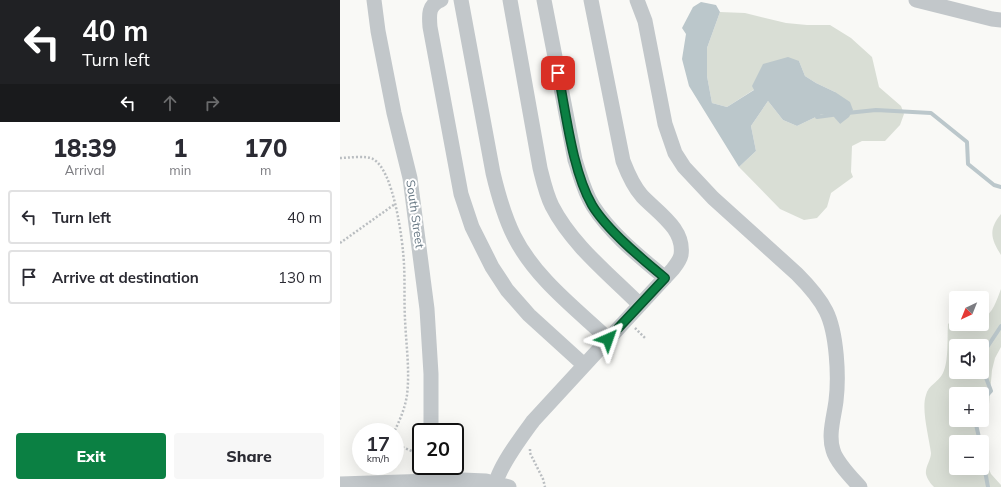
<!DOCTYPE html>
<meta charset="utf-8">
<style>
:root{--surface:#fff;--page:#f7f7f7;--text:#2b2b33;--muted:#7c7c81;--line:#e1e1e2;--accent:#0b8043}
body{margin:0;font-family:Mulish,sans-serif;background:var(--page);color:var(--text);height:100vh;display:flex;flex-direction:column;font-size:15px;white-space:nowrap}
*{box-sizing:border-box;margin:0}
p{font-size:13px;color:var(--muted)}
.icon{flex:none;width:22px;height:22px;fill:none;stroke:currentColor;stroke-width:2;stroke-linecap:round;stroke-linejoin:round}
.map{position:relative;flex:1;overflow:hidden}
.sheet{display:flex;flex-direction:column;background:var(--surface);width:340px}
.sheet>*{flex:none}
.top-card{background:#202124;color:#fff;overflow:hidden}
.needle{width:26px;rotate:223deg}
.buttons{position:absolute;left:609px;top:291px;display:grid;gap:8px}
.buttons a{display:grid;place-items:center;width:40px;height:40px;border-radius:4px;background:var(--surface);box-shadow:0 4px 16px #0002;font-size:20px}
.speed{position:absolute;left:12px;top:423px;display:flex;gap:8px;font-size:20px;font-weight:700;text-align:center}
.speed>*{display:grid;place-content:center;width:52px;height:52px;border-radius:50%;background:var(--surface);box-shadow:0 4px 16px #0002;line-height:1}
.speed small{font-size:10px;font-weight:400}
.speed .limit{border:2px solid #111;border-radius:6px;background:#fff;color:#111}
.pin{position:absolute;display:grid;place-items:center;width:34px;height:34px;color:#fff;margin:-17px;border-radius:8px;box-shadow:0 2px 6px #0006}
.me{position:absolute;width:44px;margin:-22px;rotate:43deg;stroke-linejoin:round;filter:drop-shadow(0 0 3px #0008)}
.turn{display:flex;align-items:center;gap:14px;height:84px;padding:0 16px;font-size:18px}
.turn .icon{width:52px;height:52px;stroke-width:2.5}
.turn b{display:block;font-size:28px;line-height:34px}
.lanes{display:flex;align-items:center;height:38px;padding:0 16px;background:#0003;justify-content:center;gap:20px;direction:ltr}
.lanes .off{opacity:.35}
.eta{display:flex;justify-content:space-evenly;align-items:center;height:68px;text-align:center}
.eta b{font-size:24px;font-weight:800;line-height:28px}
.button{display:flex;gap:8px;margin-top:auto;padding:8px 16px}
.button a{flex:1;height:46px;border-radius:4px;background:var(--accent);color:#fff;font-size:16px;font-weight:800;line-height:46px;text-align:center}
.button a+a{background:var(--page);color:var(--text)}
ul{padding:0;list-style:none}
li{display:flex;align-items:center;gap:12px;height:54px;margin:0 8px 6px;padding:0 8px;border:2px solid var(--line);border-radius:4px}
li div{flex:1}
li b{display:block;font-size:15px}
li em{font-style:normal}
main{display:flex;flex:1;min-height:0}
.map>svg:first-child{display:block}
</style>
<main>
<section class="sheet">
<div class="top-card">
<div class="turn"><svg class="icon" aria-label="left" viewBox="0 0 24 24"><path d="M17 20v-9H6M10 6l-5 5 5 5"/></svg><div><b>40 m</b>Turn left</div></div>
<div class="lanes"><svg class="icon" aria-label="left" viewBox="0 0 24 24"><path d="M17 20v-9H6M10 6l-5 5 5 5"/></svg><svg class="icon off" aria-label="ahead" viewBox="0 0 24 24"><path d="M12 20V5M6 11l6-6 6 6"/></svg><svg class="icon off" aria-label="right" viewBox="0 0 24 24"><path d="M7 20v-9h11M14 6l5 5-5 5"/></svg></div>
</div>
<div class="eta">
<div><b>18:39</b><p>Arrival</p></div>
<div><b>1</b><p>min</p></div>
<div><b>170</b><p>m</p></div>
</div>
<ul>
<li><svg class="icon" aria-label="left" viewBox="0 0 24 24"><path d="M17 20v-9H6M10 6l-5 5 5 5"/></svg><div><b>Turn left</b></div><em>40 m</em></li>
<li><svg class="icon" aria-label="arrive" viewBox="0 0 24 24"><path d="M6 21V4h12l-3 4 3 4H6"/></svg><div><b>Arrive at destination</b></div><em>130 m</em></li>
</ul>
<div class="button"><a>Exit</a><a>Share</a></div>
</section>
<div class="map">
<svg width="661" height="487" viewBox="0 0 661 487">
<rect width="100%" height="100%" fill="#f9f9f6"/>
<path fill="#d9ded5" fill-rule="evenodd" d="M380,12L405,13L446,23L467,25H490L511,38L532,57L539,87L561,106L564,114L560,125L545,141H522L512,146L511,172L513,177L491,193L487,207L477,218L464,220L440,209L399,167L416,151L411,126L428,101L443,120L457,126L482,114L495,117L500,124L495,92L476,83L465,76L459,61L387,107L372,103L367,76V48Z
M661,214V255C651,239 648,230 661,214Z
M661,289V347L655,358L652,370L649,404L642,417V394H616V420H640L637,431L638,442H616V468H642V454L651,474L661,485V487H594C591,484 587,479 586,474C585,467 591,460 591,453C589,437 581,409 586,395C588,385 599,382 603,373C609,361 607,338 608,324L614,318L616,319V324H642V319C653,314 657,299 661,289ZM616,346H642V372H616Z"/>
<path fill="#bbc7cb" d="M361,2L376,5L380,12L367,48V76L372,103L387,107L414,90L412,86L423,64L448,57L459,61L465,76L476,83L495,92L510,102L513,110L509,117L500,124L494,117L482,114L457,126L443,120L428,101L411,126L416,151L399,167L349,86L342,59L346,34L342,28L353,7Z"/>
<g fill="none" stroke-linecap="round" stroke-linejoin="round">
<path stroke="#bbc7cb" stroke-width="4" d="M507,113L536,110L591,113L627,142L628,164L654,185L661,187
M477,117L492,115
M642,355L661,326
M642,367L651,391L642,401
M635,420L640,442
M642,455L648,487"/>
<path stroke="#babec1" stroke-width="2.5" stroke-dasharray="2 2" stroke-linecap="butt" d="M0,158C8,158 26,155 33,159C54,170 63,242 64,264C65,283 64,301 65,319C66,344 70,370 67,395C65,408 60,420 54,432
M0,243L55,204
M295,328L306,339
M55,444L74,452
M190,449V453L203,479L205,487"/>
<path stroke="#c2c7ca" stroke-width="15" d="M34,0L38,31L54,113L70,178L87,309L91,374V432
M101,0C88,5 89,15 90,27L121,194L132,227L152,267L167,290L189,315L244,365
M121,0L153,173C158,194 164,216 174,236C195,278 235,308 268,339
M170,0L200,168C203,180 206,194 212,206C232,245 269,274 300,305
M204,0L235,160C240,175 244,192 253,206C271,234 299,256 325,278
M297,0L305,21L325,124L335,153L344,167L373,198L457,274C468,285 479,297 486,311C497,333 499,377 496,401C494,417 488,435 493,450C496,462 512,478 520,487
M576,0L652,19L661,20
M0,484L122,480L146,481L169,487
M87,487L89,466
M155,487C157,469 182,436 193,421L333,269C336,265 340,260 341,255C345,229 318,213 302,196C293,186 288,174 283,161L251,0"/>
</g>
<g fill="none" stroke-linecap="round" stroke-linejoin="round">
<g stroke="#07532c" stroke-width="10">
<path id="route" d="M218,73C226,112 232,170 252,205C267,230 302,259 325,278L268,339"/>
</g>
<use href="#route" stroke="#0b8043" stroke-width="7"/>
</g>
<g text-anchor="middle" stroke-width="4" stroke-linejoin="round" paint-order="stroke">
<g font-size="12" fill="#647581" stroke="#fff">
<text transform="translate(75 214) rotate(82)" y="4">South Street</text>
</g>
</g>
</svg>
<div class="buttons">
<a><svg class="needle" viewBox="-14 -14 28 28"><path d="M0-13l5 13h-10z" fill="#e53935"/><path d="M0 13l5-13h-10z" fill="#7c7c81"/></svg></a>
<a><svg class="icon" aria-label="sound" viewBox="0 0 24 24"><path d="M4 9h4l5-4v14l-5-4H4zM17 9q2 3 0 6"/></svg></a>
<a>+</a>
<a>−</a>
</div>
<div class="speed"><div>17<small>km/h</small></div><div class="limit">20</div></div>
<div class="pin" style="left:218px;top:73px;background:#d93025"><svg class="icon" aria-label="arrive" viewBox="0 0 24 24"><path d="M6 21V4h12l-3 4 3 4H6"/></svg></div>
<svg class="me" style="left:268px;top:339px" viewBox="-20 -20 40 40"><path d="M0-17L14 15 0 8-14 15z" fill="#0b8043" stroke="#fff" stroke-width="4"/></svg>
</div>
</main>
